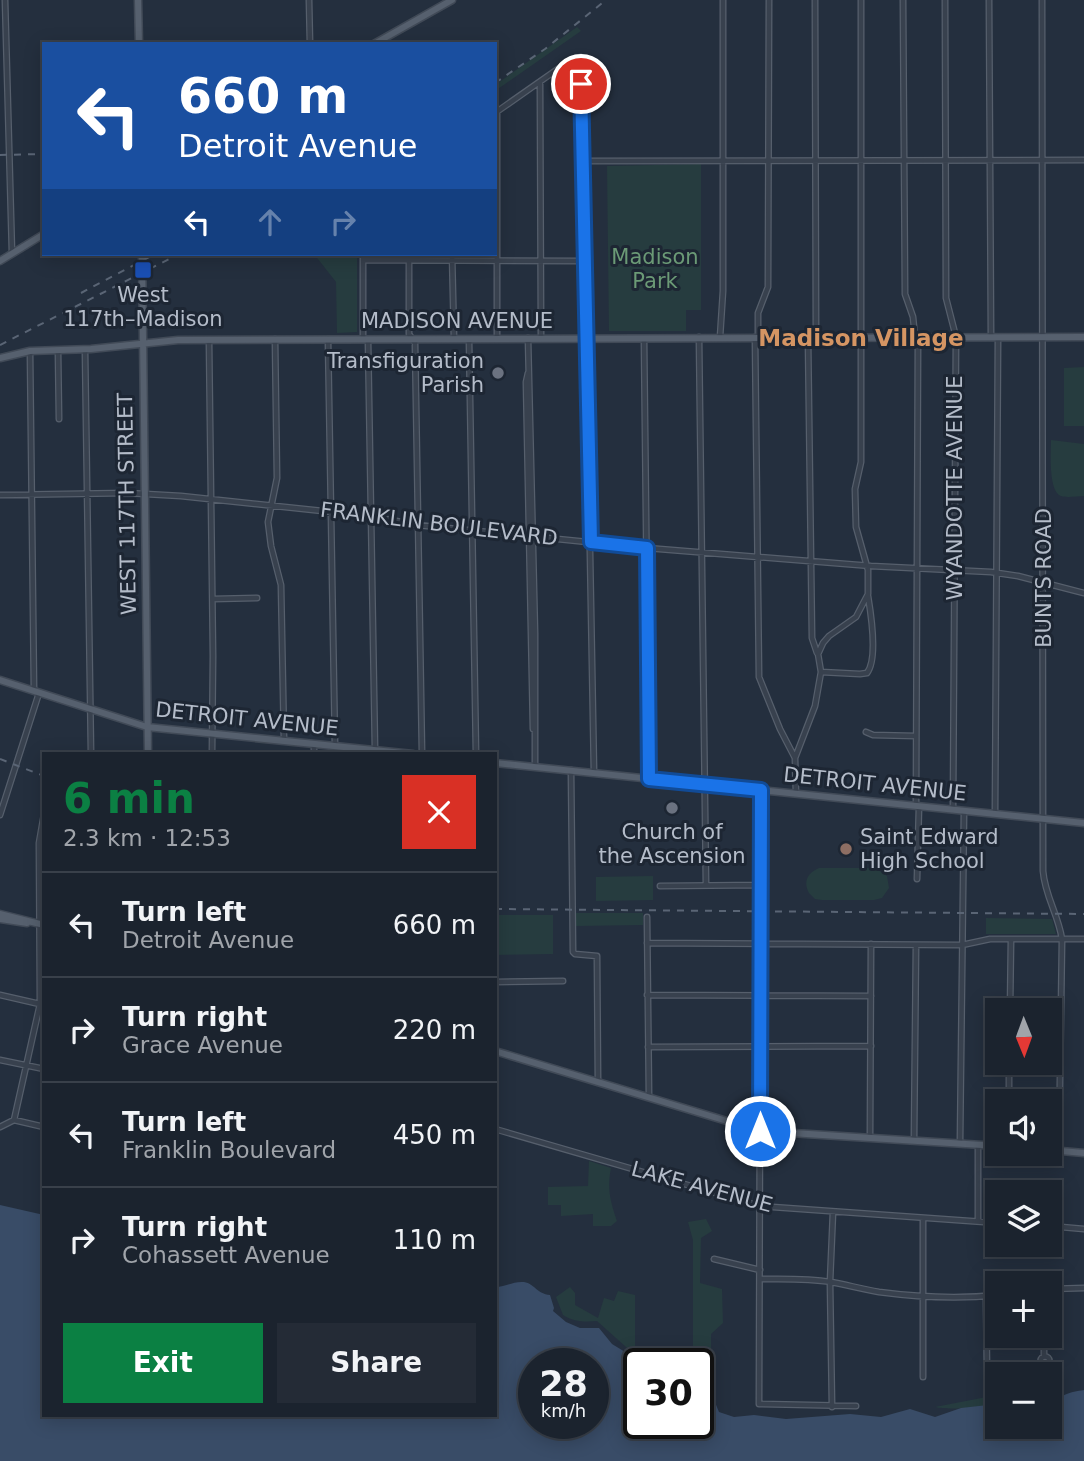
<!DOCTYPE html>
<meta charset="utf-8">
<style>
:root{--surface:#1b232e;--page:#242b36;--text:#f1f3f6;--muted:#a0a4aa;--line:#39404a;--accent:#0b8043}
body{margin:0;font-family:"DejaVu Sans",sans-serif;background:var(--page);color:var(--text);height:100vh;display:flex;flex-direction:column;font-size:26px;white-space:nowrap}
*{box-sizing:border-box;margin:0}
p{font-size:23px;color:var(--muted)}
.icon{flex:none;width:38px;height:38px;fill:none;stroke:currentColor;stroke-width:2;stroke-linecap:round;stroke-linejoin:round}
.map{position:relative;flex:1;overflow:hidden}
.details{position:absolute;left:42px;top:752px;width:455px;height:665px;display:flex;flex-direction:column;background:var(--surface);border-radius:0px;box-shadow:0 4px 18px #0003,0 0 0 2px var(--line)}
.details>*{flex:none}
.guide{position:absolute;left:42px;top:42px;width:455px;height:214px;border-radius:0px;box-shadow:0 4px 18px #0003,0 0 0 2px var(--line);background:#1a4fa0;color:#fff;overflow:hidden}
.needle{width:46px;rotate:179deg}
.controls{position:absolute;left:985px;top:998px;display:grid;gap:14px}
.controls a{display:grid;place-items:center;width:77px;height:77px;border-radius:0px;background:var(--surface);box-shadow:0 4px 18px #0003,0 0 0 2px var(--line);font-size:35px}
.speed{position:absolute;left:518px;top:1348px;display:flex;gap:14px;font-size:35px;font-weight:700;text-align:center}
.speed>*{display:grid;place-content:center;width:91px;height:91px;border-radius:50%;background:var(--surface);box-shadow:0 4px 18px #0003,0 0 0 2px var(--line);line-height:1}
.speed small{font-size:18px;font-weight:400}
.speed .limit{border:4px solid #111;border-radius:10px;background:#fff;color:#111}
.pin{position:absolute;display:grid;place-items:center;width:60px;height:60px;color:#fff;margin:-30px;border:4px solid #fff;border-radius:50%;box-shadow:0 2px 7px #0007}
.me{position:absolute;width:77px;margin:-38px;rotate:0deg;stroke-linejoin:round;filter:drop-shadow(0 0 5px #0008)}
.turn{display:flex;align-items:center;gap:24px;height:147px;padding:0 21px;font-size:32px}
.turn .icon{width:91px;height:91px;stroke-width:2.5}
.turn b{display:block;font-size:49px;line-height:60px}
.lanes{display:flex;align-items:center;height:66px;padding:0 21px;background:#0003;justify-content:center;gap:35px;direction:ltr}
.lanes .off{opacity:.35}
.round{display:grid;place-items:center;flex:none;width:74px;height:74px;border-radius:0px;background:var(--page)}
.overview{display:flex;align-items:center;justify-content:space-between;height:119px;padding:0 21px}
h1{font-size:42px;font-weight:800;line-height:52px;color:var(--accent)}
.button{display:flex;gap:14px;margin-top:auto;padding:14px 21px}
.button a{flex:1;height:80px;border-radius:0px;background:var(--accent);color:#fff;font-size:28px;font-weight:800;line-height:80px;text-align:center}
.button a+a{background:var(--page);color:var(--text)}
ul{padding:0;list-style:none}
li{display:flex;align-items:center;gap:21px;height:105px;padding:0 21px;border-top:2px solid var(--line)}
li div{flex:1}
li b{display:block;font-size:26px}
li em{font-style:normal}
.map>svg:first-child{display:block}
</style>
<div class="map">
<svg width="1084" height="1461" viewBox="0 0 1084 1461">
<rect width="100%" height="100%" fill="#242f3e"/>
<path fill="#263c3f" d="M577,27L581,31L495,91V85Z
M701,164V310H686V331H609L607,166Z
M314,254H357V332L337,333L336,282Z
M1084,367V426H1064V368Z
M1051,440L1084,444V496C1077,496 1067,498 1061,496C1048,491 1051,452 1051,440Z
M819,868H875L887,876L889,888L882,898L874,900H822L815,899L809,893C803,882 807,873 819,868Z
M653,876V900L596,901V877Z
M576,913H643V925L576,926Z
M495,915H553V954L495,955Z
M986,918L1052,919L1056,934H986Z
M589,1161L611,1168C607,1188 610,1201 617,1221L611,1226H593V1214L561,1216V1205H548V1187L588,1186Z
M706,1219L712,1231L701,1238L700,1283L722,1289L723,1323L711,1334V1357L703,1364L672,1363L693,1352V1240L688,1222Z
M570,1287L575,1293V1305L598,1318L604,1298L614,1301L618,1291L635,1295V1355L597,1321C585,1322 574,1322 563,1315L556,1297Z
M997,1395V1404C986,1408 946,1410 935,1407Z"/>
<path fill="#394c67" fill-rule="evenodd" d="M0,1205L44,1215V1416H495V1287C506,1287 513,1281 524,1282C535,1284 537,1294 550,1295L554,1308L553,1311L566,1322L580,1328H599L612,1344L630,1355C633,1364 626,1372 639,1377V1423H698V1385L712,1395L719,1412L734,1417L754,1415L786,1419L850,1414L881,1417L910,1409L935,1417L961,1408L997,1404L998,1426H1050V1409L1053,1408C1059,1394 1070,1392 1084,1390V1461H0ZM593,1363V1423H534V1363Z"/>
<g fill="none" stroke-linecap="round" stroke-linejoin="round">
<g stroke="#565f6c" stroke-width="7">
<path id="minor" d="M5,0L12,253
M309,0L310,44
M815,0L816,337
M903,0L905,294L913,317L915,337
M945,0L946,298L956,337L953,810
M989,0L991,337
M1042,0L1043,871C1045,896 1058,914 1062,939L1059,1150
M540,84L541,337
M497,112V337
M495,113L572,59L581,57L594,773
M582,161L1084,160
M363,254V338
M409,254V334L415,343L422,754
M452,254L454,338
M363,260L583,261
M699,337L706,885
M720,337L723,291V0
M755,337L759,677L780,729L795,758L796,794
M758,337V313L768,287L769,0
M808,337L812,638L817,653
M528,338L535,633V766
M644,338L649,779
M275,339L277,478L268,522L271,546L281,585L284,741
M328,339L335,746
M368,339L375,750
M469,339L476,754
M209,340L213,656L212,754
M58,350L59,419
M85,350L91,754
M30,351L34,691
M528,373L526,382L533,729
M0,495L128,493L181,496L370,516L417,525L647,548L871,566L991,572L1018,576L1084,593
M213,599L257,598
M821,672L860,674L867,673C878,659 871,614 868,596
M866,732L873,735L916,736
M314,744V754
M795,758L815,706L821,672L818,654L823,643L829,636L856,617L868,594V570L856,527L855,489L861,462V0
M571,770L573,952L575,954L597,956L598,1082
M761,790L759,1404L856,1406
M916,806L918,338
M995,814L998,337
M0,815L39,693
M917,879L919,807
M660,886L761,885
M647,917L649,1097
M647,943L962,945L990,939H1084
M495,982L563,981
M0,995L44,1005
M647,995L871,996
M1010,1010L1011,939
M648,1047L871,1046
M0,1060L44,1069
M1009,1101V1062
M14,1120L40,1004L39,843L44,814
M0,1127L14,1120L44,1127
M495,1129L760,1206L998,1223
M870,1138L871,944
M914,1141L916,945
M960,1143L964,811
M978,1221V1146
M1050,1226L1084,1229
M714,1259L760,1270
M760,1279C784,1279 807,1278 831,1282C847,1285 862,1289 879,1292C917,1297 959,1299 998,1295
M1050,1289L1084,1288
M986,1296L987,1371
M1044,1356V1335
M1040.5 1361a4.5 4.5 0 1 1 9 0a4.5 4.5 0 1 1-9 0Z
M923,1377V1218
M832,1407L830,1282L833,1212"/>
</g>
<g stroke="#414a57" stroke-width="9">
<path id="major" d="M138,0L139,44
M374,44L452,0
M142,254L148,754
M0,261L44,234
M0,358L30,351L91,349L178,340L1084,337
M0,680L147,727L413,754
M495,763L1084,823
M0,914L44,925
M0,919L27,923
M495,1051L760,1131L998,1146
M1050,1150L1084,1153"/>
</g>
<use href="#minor" stroke="#38414e" stroke-width="4.5"/>
<use href="#major" stroke="#56606e" stroke-width="6"/>
<path stroke="#5a6575" stroke-width="2" stroke-dasharray="7 7" stroke-linecap="butt" d="M495,83L545,49L606,0
M0,155L44,154
M81,293L155,254
M0,345L179,254
M0,759L44,776
M495,909L1084,914"/>
</g>
<g fill="none" stroke-linecap="round" stroke-linejoin="round">
<g stroke="#114b97" stroke-width="18">
<path id="route" d="M581,84L591,542L647,548L649,779L761,790L760,1131"/>
</g>
<use href="#route" stroke="#1a73e8" stroke-width="12"/>
</g>
<rect fill="#1a4fb4" stroke="#1d2633" stroke-width="2.5" x="134" y="261" width="18" height="18" rx="3.5"/>
<g fill="#6b7280" stroke="#1d2633" stroke-width="2.5">
<circle cx="498" cy="373" r="7"/>
<circle cx="672" cy="808" r="7"/>
</g>
<circle fill="#8d6e63" stroke="#1d2633" stroke-width="2.5" cx="846" cy="849" r="7"/>
<g text-anchor="middle" stroke-width="6" stroke-linejoin="round" paint-order="stroke">
<g font-size="21" fill="#6b9a76" stroke="#1d2633">
<text x="655" y="264">Madison<tspan x="655" dy="24">Park</tspan></text>
</g>
<g font-size="21" fill="#b4bcc9" stroke="#1d2633">
<text x="143" y="302">West<tspan x="143" dy="24">117th–Madison</tspan></text>
<text x="484" y="368" text-anchor="end">Transfiguration<tspan x="484" dy="24">Parish</tspan></text>
<text x="672" y="839">Church of<tspan x="672" dy="24">the Ascension</tspan></text>
<text x="860" y="844" text-anchor="start">Saint Edward<tspan x="860" dy="24">High School</tspan></text>
</g>
<g font-size="21" fill="#b4bcc9" stroke="#1d2633">
<text x="457" y="328">MADISON AVENUE</text>
<text transform="translate(955 488) rotate(-90)" y="7">WYANDOTTE AVENUE</text>
<text transform="translate(127 504) rotate(-91)" y="7">WEST 117TH STREET</text>
<text transform="translate(439 524) rotate(7)" y="7">FRANKLIN BOULEVARD</text>
<text transform="translate(1044 578) rotate(-90)" y="7">BUNTS ROAD</text>
<text transform="translate(247 719) rotate(6)" y="7">DETROIT AVENUE</text>
<text transform="translate(875 784) rotate(6)" y="7">DETROIT AVENUE</text>
<text transform="translate(702 1187) rotate(15)" y="7">LAKE AVENUE</text>
</g>
<g font-size="23" font-weight="bold" fill="#d59563" stroke="#1d2633">
<text x="861" y="346">Madison Village</text>
</g>
</g>
</svg>
<div class="controls">
<a><svg class="needle" viewBox="-14 -14 28 28"><path d="M0-13l5 13h-10z" fill="#e53935"/><path d="M0 13l5-13h-10z" fill="#a0a4aa"/></svg></a>
<a><svg class="icon" aria-label="sound" viewBox="0 0 24 24"><path d="M4 9h4l5-4v14l-5-4H4zM17 9q2 3 0 6"/></svg></a>
<a><svg class="icon" aria-label="layers" viewBox="0 0 24 24"><path d="M12 4l9 5-9 5-9-5zM3 14l9 5 9-5"/></svg></a>
<a>+</a>
<a>−</a>
</div>
<div class="speed"><div>28<small>km/h</small></div><div class="limit">30</div></div>
<div class="pin" style="left:581px;top:84px;background:#d93025"><svg class="icon" aria-label="arrive" viewBox="0 0 24 24"><path d="M6 21V4h12l-3 4 3 4H6"/></svg></div>
<svg class="me" style="left:760px;top:1131px" viewBox="-20 -20 40 40"><circle r="17" fill="#1a73e8" stroke="#fff" stroke-width="3"/><path d="M0-11L8 9 0 5-8 9z" fill="#fff"/></svg>
<div class="guide">
<div class="turn"><svg class="icon" aria-label="left" viewBox="0 0 24 24"><path d="M17 20v-9H6M10 6l-5 5 5 5"/></svg><div><b>660 m</b>Detroit Avenue</div></div>
<div class="lanes"><svg class="icon" aria-label="left" viewBox="0 0 24 24"><path d="M17 20v-9H6M10 6l-5 5 5 5"/></svg><svg class="icon off" aria-label="ahead" viewBox="0 0 24 24"><path d="M12 20V5M6 11l6-6 6 6"/></svg><svg class="icon off" aria-label="right" viewBox="0 0 24 24"><path d="M7 20v-9h11M14 6l5 5-5 5"/></svg></div>
</div>
<section class="details">
<div class="overview"><div><h1>6 min</h1><p>2.3 km · 12:53</p></div><a class="round" style="background:#d93025;color:#fff"><svg class="icon" aria-label="close" viewBox="0 0 24 24"><path d="M6 6l12 12M18 6L6 18"/></svg></a></div>
<ul>
<li><svg class="icon" aria-label="left" viewBox="0 0 24 24"><path d="M17 20v-9H6M10 6l-5 5 5 5"/></svg><div><b>Turn left</b><p>Detroit Avenue</p></div><em>660 m</em></li>
<li><svg class="icon" aria-label="right" viewBox="0 0 24 24"><path d="M7 20v-9h11M14 6l5 5-5 5"/></svg><div><b>Turn right</b><p>Grace Avenue</p></div><em>220 m</em></li>
<li><svg class="icon" aria-label="left" viewBox="0 0 24 24"><path d="M17 20v-9H6M10 6l-5 5 5 5"/></svg><div><b>Turn left</b><p>Franklin Boulevard</p></div><em>450 m</em></li>
<li><svg class="icon" aria-label="right" viewBox="0 0 24 24"><path d="M7 20v-9h11M14 6l5 5-5 5"/></svg><div><b>Turn right</b><p>Cohassett Avenue</p></div><em>110 m</em></li>
</ul>
<div class="button"><a>Exit</a><a>Share</a></div>
</section>
</div>
